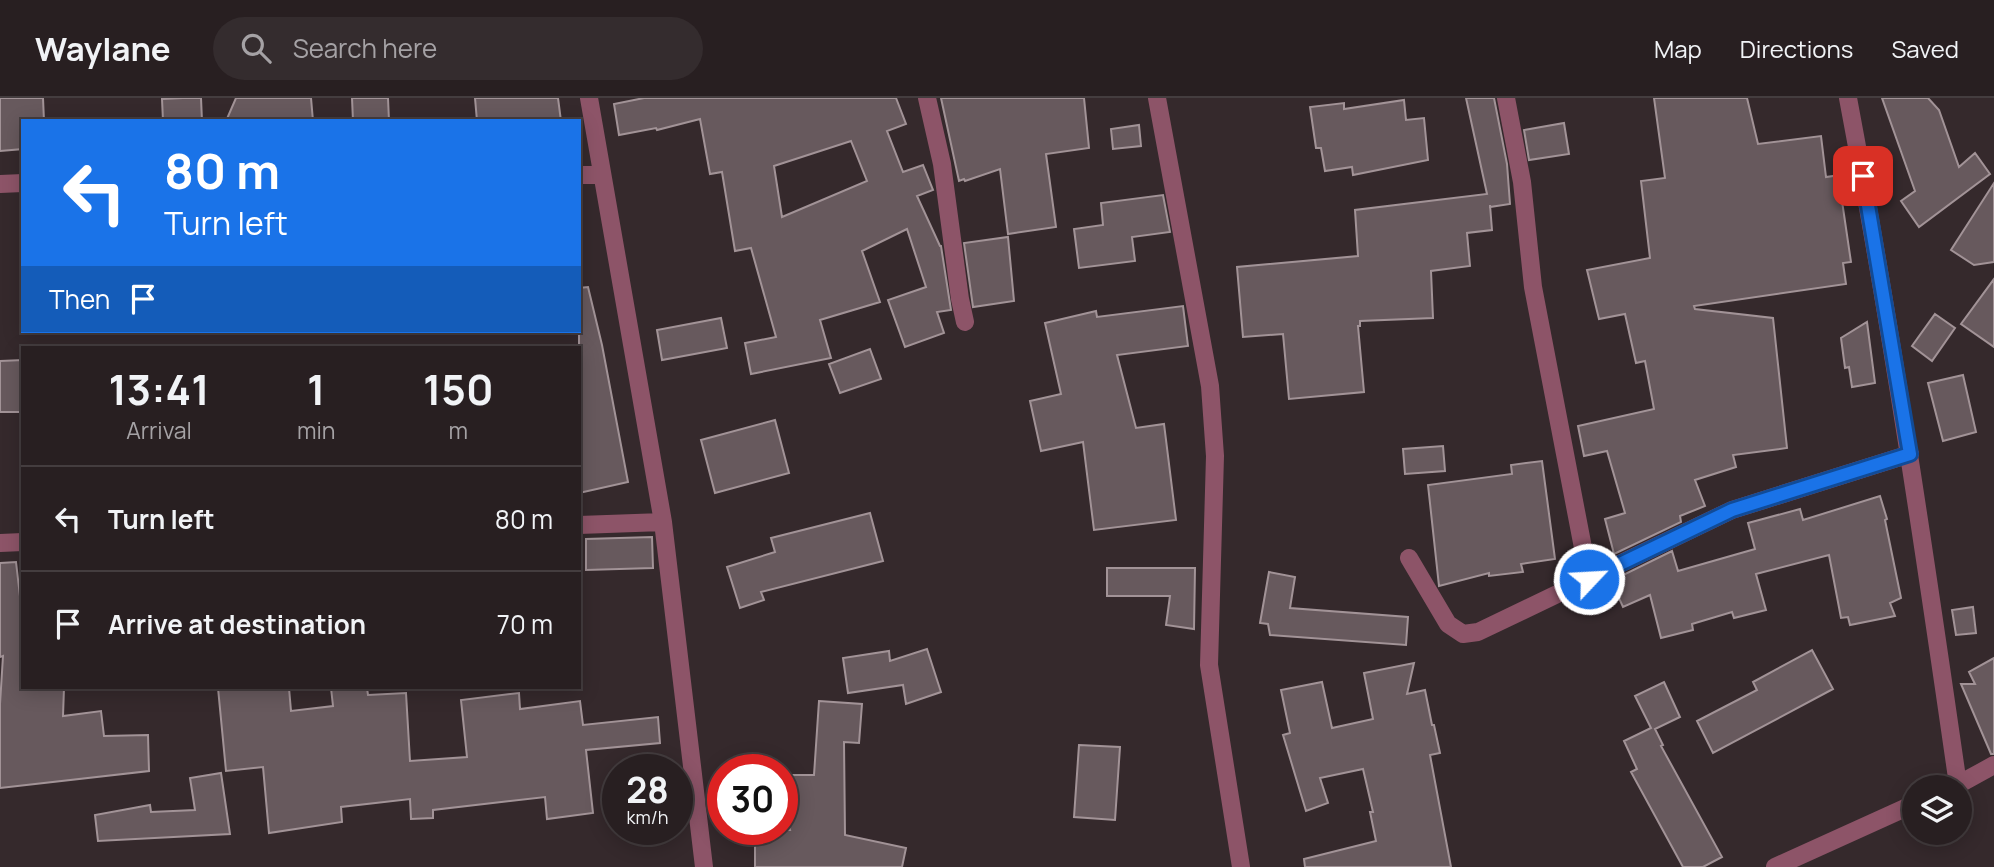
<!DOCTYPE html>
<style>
:root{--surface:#281f21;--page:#342c2e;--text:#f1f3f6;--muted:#a5a2a5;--line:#443d3f}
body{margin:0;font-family:Manrope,sans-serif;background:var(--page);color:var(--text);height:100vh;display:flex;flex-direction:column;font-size:26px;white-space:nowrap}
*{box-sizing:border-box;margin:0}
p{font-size:23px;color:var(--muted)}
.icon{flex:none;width:38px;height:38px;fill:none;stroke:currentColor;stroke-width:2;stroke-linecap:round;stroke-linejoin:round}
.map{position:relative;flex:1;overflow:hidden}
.details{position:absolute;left:21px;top:248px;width:560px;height:343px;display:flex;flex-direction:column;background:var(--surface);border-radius:0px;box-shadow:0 4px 18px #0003,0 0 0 2px var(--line)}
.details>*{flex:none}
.banner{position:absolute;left:21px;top:21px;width:560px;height:214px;border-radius:0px;box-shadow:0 4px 18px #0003,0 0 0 2px var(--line);background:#1a73e8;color:#fff;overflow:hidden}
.fabs{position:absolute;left:1902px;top:677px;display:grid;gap:14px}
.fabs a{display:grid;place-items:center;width:70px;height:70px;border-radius:50%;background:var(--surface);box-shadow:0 4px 18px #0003,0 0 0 2px var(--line);font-size:35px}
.speed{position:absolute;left:602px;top:656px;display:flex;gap:14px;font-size:35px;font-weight:700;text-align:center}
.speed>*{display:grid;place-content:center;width:91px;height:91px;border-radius:50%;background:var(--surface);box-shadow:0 4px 18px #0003,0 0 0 2px var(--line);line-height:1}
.speed small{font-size:18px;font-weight:400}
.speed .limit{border:10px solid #d22;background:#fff;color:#111}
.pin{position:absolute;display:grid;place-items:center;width:60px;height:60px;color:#fff;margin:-30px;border-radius:14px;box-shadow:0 4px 10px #0006}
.me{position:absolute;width:77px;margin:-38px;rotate:65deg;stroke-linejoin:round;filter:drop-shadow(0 0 5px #0008)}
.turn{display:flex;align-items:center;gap:24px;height:147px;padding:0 28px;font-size:32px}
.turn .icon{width:91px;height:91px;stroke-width:2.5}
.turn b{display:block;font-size:49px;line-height:60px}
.then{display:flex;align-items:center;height:66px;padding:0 28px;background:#0003;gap:14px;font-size:26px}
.eta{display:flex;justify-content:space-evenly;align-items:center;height:119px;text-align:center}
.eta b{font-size:42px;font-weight:700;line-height:49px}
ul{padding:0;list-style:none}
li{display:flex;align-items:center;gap:21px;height:105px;padding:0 28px;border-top:2px solid var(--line)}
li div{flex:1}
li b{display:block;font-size:26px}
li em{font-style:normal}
header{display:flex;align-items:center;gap:42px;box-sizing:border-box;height:98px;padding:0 35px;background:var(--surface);border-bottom:2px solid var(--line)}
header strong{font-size:33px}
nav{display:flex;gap:38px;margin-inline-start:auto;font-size:24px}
.search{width:490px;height:63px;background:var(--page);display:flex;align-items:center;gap:18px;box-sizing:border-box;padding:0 24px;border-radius:38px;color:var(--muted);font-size:26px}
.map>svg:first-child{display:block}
</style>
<header>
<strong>Waylane</strong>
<div class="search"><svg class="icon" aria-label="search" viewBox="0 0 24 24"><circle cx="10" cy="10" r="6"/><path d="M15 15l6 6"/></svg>Search here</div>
<nav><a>Map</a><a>Directions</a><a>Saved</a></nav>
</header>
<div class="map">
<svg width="1994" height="769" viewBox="0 0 1994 769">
<rect width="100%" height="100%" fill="#35292c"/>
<path fill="#67595d" stroke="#a29397" stroke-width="2" fill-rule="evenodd" d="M0,0H43L44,23H23V51L0,53Z
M183,0H201L202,23H163L162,1Z
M236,0H311L313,23H226Z
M352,0H388L389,23H353Z
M475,0H558L561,23H477Z
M644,0H896L906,26L887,33L903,74L923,67L933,92L917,98L940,148H941L951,212L937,214L944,235L905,249L888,202L926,189L907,131L862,153L880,204L820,222L831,260L751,276L745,245L776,239L751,150L735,153L722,74L710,76L700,21L657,32L656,30L619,37L614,6ZM851,43L867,83L782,119L774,68Z
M941,0H1084L1089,50L1046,56L1056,129L1008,136L1000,71L965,83L964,81L959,83Z
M1466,0H1494L1507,66L1510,106L1490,109V107L1492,132L1467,135L1470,168L1431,173L1433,220L1360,223V228H1358L1364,294L1289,301L1283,236L1243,239L1237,169L1358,158L1355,112L1487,96Z
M1654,0H1747L1758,46L1821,38L1826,79L1847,76L1850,102L1842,103L1851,164L1843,165L1846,186L1694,208L1695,211L1773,220L1787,350L1733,357L1736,369L1695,382L1705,408L1680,418L1681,424L1614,456L1605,421L1625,415L1607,353L1584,358L1578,328L1654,311L1645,263L1636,265L1625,216L1599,221L1587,172L1650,160L1641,83L1665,80Z
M1882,0H1928L1939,12L1959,69L1975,55L1990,76L1919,129L1901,103L1915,93Z
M1404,2L1406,22L1424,20L1428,62L1353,77L1352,69L1325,73L1321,50H1316L1310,9L1344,5V11Z
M1564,25L1569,56L1529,62L1524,32Z
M1139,27L1141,48L1113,51L1111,31Z
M1994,85V164L1974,167L1951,152Z
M1163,97L1170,134L1132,139L1135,163L1079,170L1074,131L1103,127L1101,105Z
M1008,139L1014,203L973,209L964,145Z
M1994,181V249L1961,226Z
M588,189L602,247L628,384L579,395V190Z
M1183,208L1188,248L1117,257L1136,330L1164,326L1176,422L1094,432L1083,344L1041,353L1030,303L1061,296L1045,225L1096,213L1097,219Z
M1935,216L1955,230L1932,263L1912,248Z
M721,220L727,250L662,262L657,232Z
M1867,224L1875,285L1852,289L1849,269L1845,270L1841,240Z
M870,251L881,281L840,295L829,266Z
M23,262V314H0V263Z
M1963,277L1976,334L1943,343L1928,285Z
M775,322L789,375L715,395L701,342Z
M1443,348L1445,373L1405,376L1403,351Z
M1542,363L1555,461L1521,466L1523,474L1489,478V475L1439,488L1428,387L1512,376L1511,367Z
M1880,398L1887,421L1885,422L1901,500L1890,505L1895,518L1850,527L1848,519L1841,520L1829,457L1756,476L1766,512L1734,520L1732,514L1692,526L1693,532L1661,540L1650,497L1623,509L1613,487L1622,483L1621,478L1672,453L1678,473L1755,451L1748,425L1800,411L1803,422Z
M870,415L883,463L761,494L764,502L740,510L727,469L775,454L771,440Z
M652,439L653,470L586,472V441Z
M16,464L23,524V590H64L63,618L101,613L104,638L148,637L149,673L0,690V606L3,558L0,559V465Z
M1107,470H1195L1194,531L1166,527L1170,498H1107Z
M1269,474L1295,479L1290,510L1408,519L1406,547L1270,537L1268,526L1260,525Z
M1973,509L1976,535L1956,537L1952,512Z
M927,551L941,594L906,606L903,587L848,595L843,560L889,553L890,563Z
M1812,552L1833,591L1713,655L1697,623L1757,592L1753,584Z
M1994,560V656H1991L1961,586H1975L1969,574Z
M1414,565L1407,596L1425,592L1432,627H1434L1440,655L1430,657L1451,769H1305L1304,761L1376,743L1370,714H1373L1363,671L1320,680L1328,705L1306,713L1283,637L1290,635L1281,592L1322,584L1332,630L1373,621L1364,575Z
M1664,584L1680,619L1655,631L1663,647L1661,648L1722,759L1703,769H1683L1631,674L1637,671L1624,643L1651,630L1635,598Z
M218,590H289L291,613L333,608L331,590H367L368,597L406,595L410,663L467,659L461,602L519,595L520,611L580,603L583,627L658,619L660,645L586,652L593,715L547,721L545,699L433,712V720L411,721L410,701L341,709L342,724L269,735L263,669L226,673Z
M819,603L862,606L859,645L844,644L845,737L906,750L902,769H755V732H790L782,706V677H814Z
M1079,647L1120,649L1115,722L1074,719Z
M221,675L230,736L98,743L95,717L150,707L151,714L195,712L190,680Z"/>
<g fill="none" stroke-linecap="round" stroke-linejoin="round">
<path stroke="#8d5468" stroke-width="18" d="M589,0L663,424L704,769
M927,0L942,66L960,201L965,224
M1157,0L1210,288L1215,358L1209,567L1241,769
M1506,0L1522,84L1533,189L1589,481
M1848,0C1891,228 1925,457 1958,687
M579,77H602
M0,86L23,85
M579,427L663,424
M0,445L23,444
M1409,460L1448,526L1463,536L1478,534L1732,412L1910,356
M1952,690L1994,667
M1775,769L1914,706"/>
</g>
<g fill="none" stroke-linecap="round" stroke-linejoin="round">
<g stroke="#114b97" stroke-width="18">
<path id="route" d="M1589,481L1732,412L1910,356L1863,78"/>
</g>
<use href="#route" stroke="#1a73e8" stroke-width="12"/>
</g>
</svg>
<div class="fabs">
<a><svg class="icon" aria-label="layers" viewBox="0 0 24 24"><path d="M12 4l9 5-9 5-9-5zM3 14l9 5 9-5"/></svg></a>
</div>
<div class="speed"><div>28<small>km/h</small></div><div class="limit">30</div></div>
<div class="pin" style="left:1863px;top:78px;background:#d93025"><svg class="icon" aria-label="arrive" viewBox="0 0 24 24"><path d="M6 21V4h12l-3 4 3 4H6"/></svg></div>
<svg class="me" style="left:1589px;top:481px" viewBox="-20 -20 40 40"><circle r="17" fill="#1a73e8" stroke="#fff" stroke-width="3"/><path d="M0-11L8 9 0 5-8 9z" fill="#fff"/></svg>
<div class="banner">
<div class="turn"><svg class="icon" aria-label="left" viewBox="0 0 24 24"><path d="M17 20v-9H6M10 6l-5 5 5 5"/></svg><div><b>80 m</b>Turn left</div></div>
<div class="then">Then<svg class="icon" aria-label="arrive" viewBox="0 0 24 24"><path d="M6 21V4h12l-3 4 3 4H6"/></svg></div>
</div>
<section class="details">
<div class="eta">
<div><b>13:41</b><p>Arrival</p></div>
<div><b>1</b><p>min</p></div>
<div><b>150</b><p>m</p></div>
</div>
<ul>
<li><svg class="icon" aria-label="left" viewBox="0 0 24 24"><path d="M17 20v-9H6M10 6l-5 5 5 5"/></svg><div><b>Turn left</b></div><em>80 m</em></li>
<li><svg class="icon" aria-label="arrive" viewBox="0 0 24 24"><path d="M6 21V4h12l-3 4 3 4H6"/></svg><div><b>Arrive at destination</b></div><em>70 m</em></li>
</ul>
</section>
</div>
